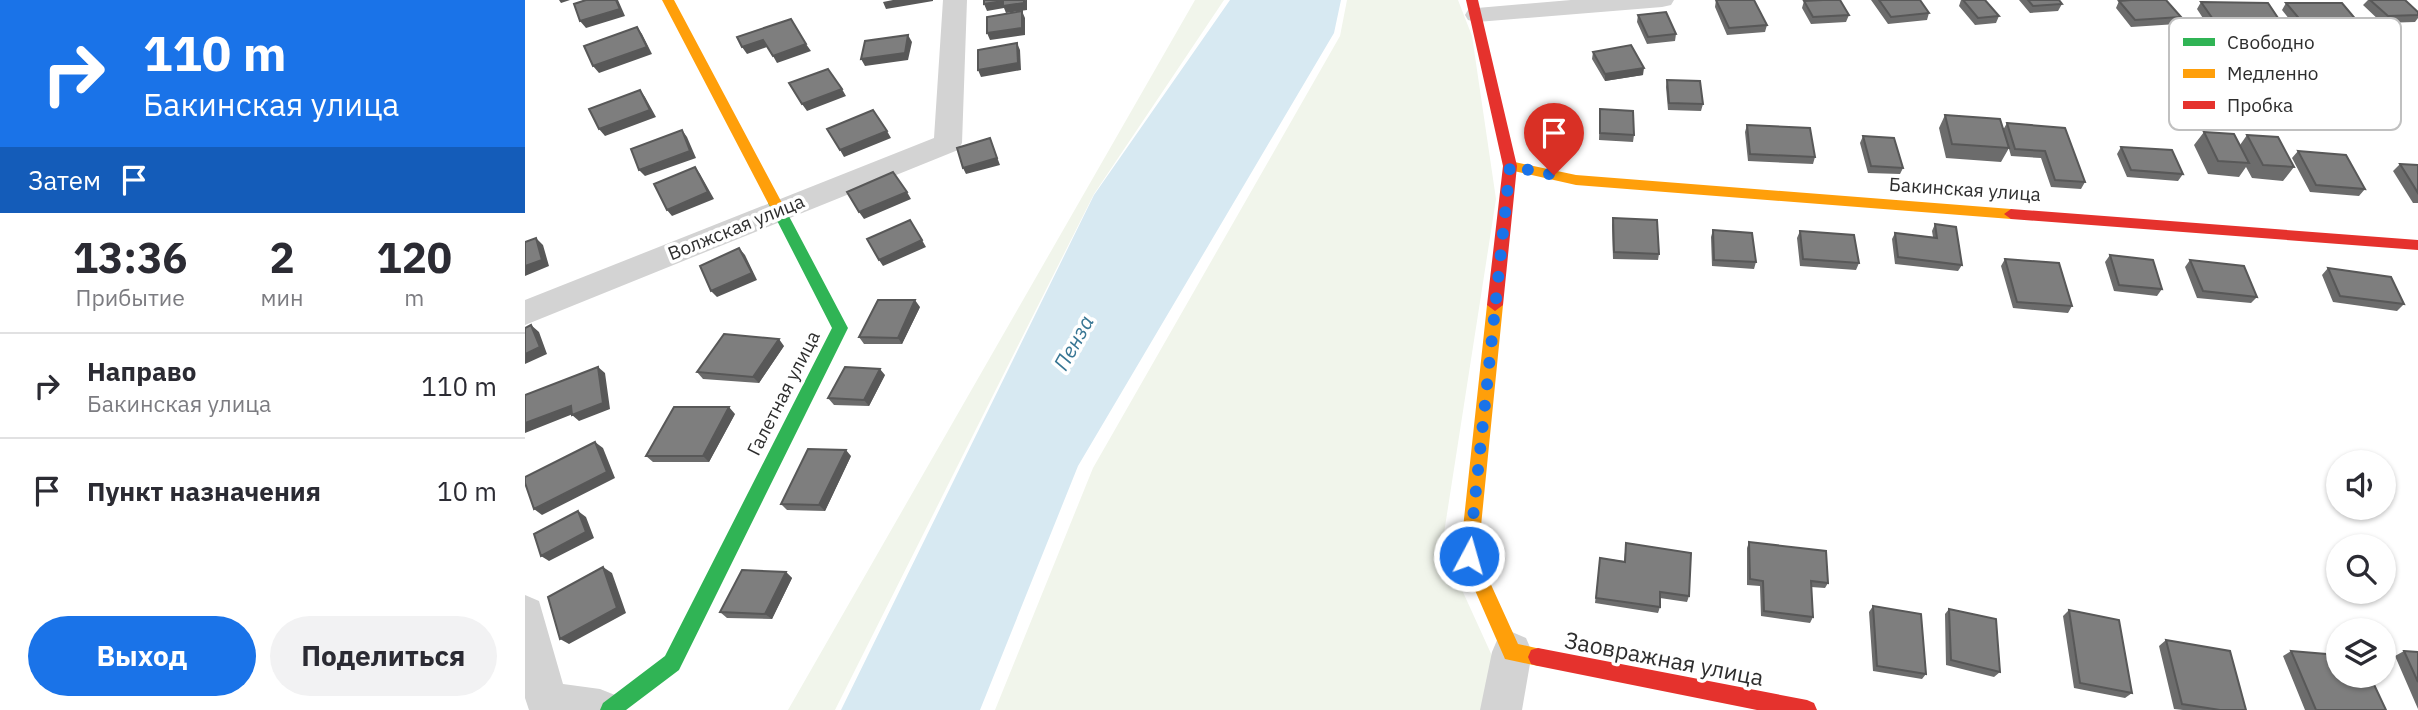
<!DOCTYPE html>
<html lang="ru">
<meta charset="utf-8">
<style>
:root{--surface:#fff;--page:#f2f2f3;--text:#2b2b33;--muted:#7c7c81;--line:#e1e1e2;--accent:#1a73e8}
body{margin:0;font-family:"IBM Plex Sans",sans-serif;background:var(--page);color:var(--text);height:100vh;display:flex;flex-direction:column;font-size:26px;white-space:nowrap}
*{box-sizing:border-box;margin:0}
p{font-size:23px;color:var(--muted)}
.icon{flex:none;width:38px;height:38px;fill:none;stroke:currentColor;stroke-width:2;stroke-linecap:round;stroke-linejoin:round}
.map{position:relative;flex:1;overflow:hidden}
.drawer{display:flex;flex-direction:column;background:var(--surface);width:525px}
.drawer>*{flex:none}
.hud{background:#1a73e8;color:#fff;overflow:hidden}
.buttons{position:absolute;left:1801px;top:450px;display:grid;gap:14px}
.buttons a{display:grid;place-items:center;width:70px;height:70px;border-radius:50%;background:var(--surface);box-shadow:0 2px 5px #0004;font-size:35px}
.pin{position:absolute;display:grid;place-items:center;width:60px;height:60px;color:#fff;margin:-72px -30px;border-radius:50% 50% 50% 0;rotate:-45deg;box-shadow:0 0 7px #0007}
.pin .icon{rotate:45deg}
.me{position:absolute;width:77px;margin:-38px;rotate:6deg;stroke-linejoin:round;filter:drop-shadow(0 0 5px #0008)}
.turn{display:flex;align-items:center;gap:24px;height:147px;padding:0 28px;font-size:32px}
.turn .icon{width:91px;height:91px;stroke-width:2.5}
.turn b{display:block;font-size:49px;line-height:60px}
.then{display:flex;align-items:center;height:66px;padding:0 28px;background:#0003;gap:14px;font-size:26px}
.eta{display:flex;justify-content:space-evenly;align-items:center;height:119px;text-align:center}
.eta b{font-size:42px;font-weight:700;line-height:49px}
.button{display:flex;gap:14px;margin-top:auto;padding:14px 28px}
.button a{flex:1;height:80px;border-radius:42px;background:var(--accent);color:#fff;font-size:28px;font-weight:700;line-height:80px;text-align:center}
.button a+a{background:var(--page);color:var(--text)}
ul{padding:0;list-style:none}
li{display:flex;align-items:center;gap:21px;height:105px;padding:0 28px;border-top:2px solid var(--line)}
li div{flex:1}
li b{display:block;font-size:26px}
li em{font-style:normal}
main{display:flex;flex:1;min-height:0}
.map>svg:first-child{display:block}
</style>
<main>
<section class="drawer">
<div class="hud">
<div class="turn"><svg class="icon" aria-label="right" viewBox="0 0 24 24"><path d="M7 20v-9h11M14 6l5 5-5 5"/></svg><div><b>110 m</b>Бакинская улица</div></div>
<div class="then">Затем<svg class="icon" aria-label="arrive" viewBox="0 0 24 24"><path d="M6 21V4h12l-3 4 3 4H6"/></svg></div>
</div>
<div class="eta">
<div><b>13:36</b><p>Прибытие</p></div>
<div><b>2</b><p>мин</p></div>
<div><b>120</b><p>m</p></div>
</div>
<ul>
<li><svg class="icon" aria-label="right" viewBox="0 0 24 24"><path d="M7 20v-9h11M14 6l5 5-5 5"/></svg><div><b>Направо</b><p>Бакинская улица</p></div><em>110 m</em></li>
<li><svg class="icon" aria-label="arrive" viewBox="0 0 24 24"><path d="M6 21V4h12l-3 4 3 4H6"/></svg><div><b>Пункт назначения</b></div><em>10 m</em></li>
</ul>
<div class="button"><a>Выход</a><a>Поделиться</a></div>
</section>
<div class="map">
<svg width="1893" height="710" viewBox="0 0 1893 710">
<rect width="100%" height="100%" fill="#fff"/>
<path fill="#f1f5eb" d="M670,0H699L569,194L310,710H263Z
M822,0H933L947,36L971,199L917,546L968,658L958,710H470L568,468L815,36Z"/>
<path fill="#d7e9f2" d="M705,0H816L809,33L553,466L455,710H316L569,195Z"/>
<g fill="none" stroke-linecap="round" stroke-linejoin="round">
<path fill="#d3d3d3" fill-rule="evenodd" d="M418,0H442L437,143L433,150L0,325V300L409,138Z
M1046,0H1149L1146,5L1137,7L952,22L943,20L940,15L943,10L952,8Z
M0,595L14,601L38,684L75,689L90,695L96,710H4L0,698Z
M987,632L1001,638L1007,652L997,710H955L967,652L973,638Z"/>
<path fill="#30b455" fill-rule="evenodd" d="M250,198L257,203L323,328L154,670L101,710H75L78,703L140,656L307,328L243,203Z"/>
<path fill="#ff9f0a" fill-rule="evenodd" d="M137,0H149L257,203L255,206H245L243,203Z
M985,161L1051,175L1486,209L1493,214L1486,219L1051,185L980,169L978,166L980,163Z
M970,299L978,305L953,556L993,644L1020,650L1023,657L1020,664L1013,666L980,659L935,556L962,305Z"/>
<path fill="#e5322d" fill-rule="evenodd" d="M941,0H953L992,166L978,305L970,311L962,305L978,166Z
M1486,209L1893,240V250L1486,219L1479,214Z
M1013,648L1282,700L1289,703L1292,710H1232L1013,666L1006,664L1003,657L1006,650Z"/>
</g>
<path fill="#6c6c6c" d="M1191,0L1242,25L1240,32L1202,35L1190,7Z
M1346,0H1395L1404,13L1402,20L1363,24Z
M1436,0H1460L1474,16L1471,23L1450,25L1434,6Z
M1494,0H1534L1537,4L1533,11L1505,13Z
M1843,0H1880L1893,12V18L1890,22L1857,23L1838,5Z
M1279,1L1324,15L1321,22L1286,24L1277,8Z
M1594,1L1656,17L1652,24L1606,27L1591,8Z
M1676,2L1757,24L1753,31L1685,29L1672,9Z
M1761,3L1833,22L1828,29H1772L1757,10Z
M1113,15L1151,34L1150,41L1122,44L1112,22Z
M1068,52L1118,75L1080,81L1067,59Z
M1142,80L1178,104L1176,111L1143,110L1141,87Z
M1075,109L1109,135L1108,142L1074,140Z
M1420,115L1478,130L1482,123L1540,128L1560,182L1556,189L1526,187L1516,158L1486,156L1482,142L1484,148L1476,162L1421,158L1414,128Z
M1222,125L1290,157L1288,164L1223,161L1220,132Z
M1679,132L1715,145L1722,135L1769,167L1758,181L1727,178L1721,167L1714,177L1683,174L1669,145Z
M1338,136L1378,168L1375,174L1343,173L1335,143Z
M1596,147L1658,174L1653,181L1602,177L1592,154Z
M1773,151L1840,189L1834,196L1785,192L1767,158Z
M1875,164L1893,165V203H1888L1868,171Z
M1088,218L1134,254L1133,260L1088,259L1087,225Z
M1410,224L1437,265L1433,271L1370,264L1367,239L1370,233L1408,237L1407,231Z
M1188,230L1231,262L1229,269L1187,266L1186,237Z
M1275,231L1334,263L1331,270L1275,266L1272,238Z
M1585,255L1637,289L1632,296L1589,291L1580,262Z
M1480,259L1547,306L1543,313L1488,308L1476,266Z
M1665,260L1732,297L1726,303L1672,298L1660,267Z
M1803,268L1879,304L1872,311L1808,302L1797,275Z
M395,307L377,344H339L334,337Z
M259,346L234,383L178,379L172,372Z
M360,375L344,406L309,405L303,398Z
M210,414L184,462H128L121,456Z
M326,456L300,511L262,510L256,504Z
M1224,542L1303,583L1300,588L1286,587L1288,617L1285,623L1236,616L1235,586L1222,585V548Z
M1101,543L1164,596L1162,602L1135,598V607L1133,613L1070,603L1075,558L1099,561Z
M261,572L267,578L247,619L202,618L195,612Z
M1348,606L1401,674L1397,679L1348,671L1344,612Z
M1424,609L1475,672L1469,677L1421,665L1420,614Z
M1544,610L1607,693L1600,698L1549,688L1538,616Z
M1641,640L1721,710H1658L1649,709L1634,646Z
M1766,651L1861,710H1780L1758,656Z
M1879,651L1893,652V709L1870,656Z"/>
<path fill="#585858" d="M34,0H45L36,3Z
M91,0H93L100,16L61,28L55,21Z
M368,0H408V1L361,9L358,2Z
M502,0V10L481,13L479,8L462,11L459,4L478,1Z
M497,11L500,18V35L465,40L462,33Z
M112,27L117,34L127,54L74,73L68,66Z
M383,35L387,42L383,60L340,66L336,59Z
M238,40L242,47L222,54L217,47Z
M492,43L495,50L496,70L456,77L453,70Z
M281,44L286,51L252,63L248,56Z
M1119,68L1118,75L1080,81V74Z
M317,89L321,96L282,111L277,104Z
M115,90L120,97L131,117L80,136L74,129Z
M157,130L162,137L171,158L120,176L114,170Z
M362,131L366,138L319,157L315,150Z
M465,138L475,165L441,174L438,168Z
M170,167L175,174L189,199L147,216L142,210Z
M382,192L386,199L339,219L334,212Z
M11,238L18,245L24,266L0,276V266Z
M397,240L401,247L358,266L354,260Z
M214,248L220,255L232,280L192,297L186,291Z
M390,300L395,307L377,344L373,338Z
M6,325L14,332L22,354L0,364V354Z
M254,339L259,346L234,383L228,377Z
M73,367L80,373L85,409L54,421L47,415Z
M355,369L360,375L344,406L339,400Z
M46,406L53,412L0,433V423Z
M204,407L210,414L184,462L178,456Z
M70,442L78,448L90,478L17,515L9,509Z
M321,450L326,456L300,511L294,505Z
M53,511L61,517L69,538L24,561L16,556Z
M78,567L87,573L101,613L44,644L35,639Z
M261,572L267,578L247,619L240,614Z"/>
<path fill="#7e7e7e" stroke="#585858" stroke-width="2" d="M61,0H91L95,9L55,21L49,4Z
M459,0H499V3L478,6V1L459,4Z
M1191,0H1229L1242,25L1204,28Z
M1298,0H1315L1324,15L1288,17L1279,1Z
M1354,0H1395L1404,13L1366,17Z
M1438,0H1460L1474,16L1453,18Z
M1503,0H1534L1537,4L1508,6Z
M1606,0H1641L1656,17L1610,20L1594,1Z
M1845,0H1880L1893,12V15L1863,16Z
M1676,2L1743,3L1757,24L1690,22Z
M1761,3H1817L1833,22H1777Z
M497,11V28L462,33V17Z
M1141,12L1151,34L1123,37L1113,15Z
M266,19L281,44L248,56L238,40L217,47L212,37Z
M112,27L122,47L68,66L59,46Z
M383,35L380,53L336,59L340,41Z
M492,43L493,63L453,70V50Z
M1106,45L1119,68L1080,74L1068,52Z
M303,69L317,89L277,104L264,83Z
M1142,80L1175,81L1178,104L1144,103Z
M115,90L125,110L74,129L64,109Z
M1075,109L1108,111L1109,135L1075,133Z
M348,110L362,131L315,150L302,129Z
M1420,115L1475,119L1484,148L1427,144Z
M1482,123L1540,128L1560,182L1530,180L1520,151L1490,149Z
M1222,125L1285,128L1290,157L1225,154Z
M157,130L165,151L114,170L106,149Z
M1679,132L1709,134L1724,163L1693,161Z
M1722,135L1753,137L1769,167L1738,165Z
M1338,136L1369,138L1378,168L1346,166Z
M465,138L472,158L438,168L432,148Z
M1596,147L1647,150L1658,174L1606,170Z
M1773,151L1821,155L1840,189L1791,185Z
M1875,164L1893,165V193Z
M170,167L183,192L142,210L129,184Z
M368,172L382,192L334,212L322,192Z
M1088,218L1132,220L1134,254L1089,252Z
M385,220L397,240L354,260L342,239Z
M1410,224L1431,227L1437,265L1373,257L1370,233L1412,238Z
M1188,230L1227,233L1231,262L1189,260Z
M1275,231L1329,235L1334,263L1278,259Z
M11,238L17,260L0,266V242Z
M214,248L227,273L186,291L175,266Z
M1585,255L1628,260L1637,289L1594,285Z
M1480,259L1534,263L1547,306L1492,302Z
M1665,260L1719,266L1732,297L1678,291Z
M1803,268L1866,277L1879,304L1815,296Z
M353,300H390L373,338L334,337Z
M6,325L15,347L0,354V328Z
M199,334L254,339L228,377L172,372Z
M73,367L78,403L47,415L46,406L0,423V395Z
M320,367L355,369L339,400L303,398Z
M149,407H204L178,456H121Z
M70,442L82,472L9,509L0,483V477Z
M283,449L321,450L294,505L256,504Z
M53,511L61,532L16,556L9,534Z
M1224,542L1301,551L1303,583L1286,581L1288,617L1239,611L1238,581L1225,579Z
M1101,543L1166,553L1164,596L1135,592V607L1071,598L1075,558L1100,562Z
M78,567L92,608L35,639L23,597Z
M217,570L261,572L240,614L195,612Z
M1348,606L1396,614L1401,674L1352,666Z
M1424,609L1471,619L1475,672L1426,660Z
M1544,610L1594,620L1607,693L1555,683Z
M1641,640L1705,651L1721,710H1695L1657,704Z
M1766,651L1813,655V676H1845L1861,710H1791Z
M1879,651L1893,652V682Z"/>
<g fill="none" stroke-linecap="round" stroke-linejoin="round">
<path stroke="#1a73e8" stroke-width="12" stroke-dasharray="0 21.6" d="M944,556L985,166L1029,175"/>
</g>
<g text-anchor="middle" stroke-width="7" stroke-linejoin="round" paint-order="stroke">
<g font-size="19" fill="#2e2e2e" stroke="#fff">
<text transform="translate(1440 189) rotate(4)" y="7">Бакинская улица</text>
<text transform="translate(211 227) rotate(-22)" y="7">Волжская улица</text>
<text transform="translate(258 393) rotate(-63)" y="7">Галетная улица</text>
</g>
<g font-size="21" font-style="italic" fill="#387694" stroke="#fff">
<text transform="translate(549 343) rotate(-61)" y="7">Пенза</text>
</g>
<g font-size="23" fill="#2e2e2e" stroke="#fff">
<text transform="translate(1139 659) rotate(11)" y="8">Заовражная улица</text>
</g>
</g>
<rect x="1644" y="18" width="232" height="112" rx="10" fill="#fff" stroke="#c0c0c0" stroke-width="2"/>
<rect x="1658" y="38" width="32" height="8" fill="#30b455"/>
<rect x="1658" y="69" width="32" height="9" fill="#ff9f0a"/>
<rect x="1658" y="101" width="32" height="8" fill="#e5322d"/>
<g font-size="19" fill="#2e2e2e">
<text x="1702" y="49">Свободно</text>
<text x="1702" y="80">Медленно</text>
<text x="1702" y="112">Пробка</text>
</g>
</svg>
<div class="buttons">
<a><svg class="icon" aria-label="sound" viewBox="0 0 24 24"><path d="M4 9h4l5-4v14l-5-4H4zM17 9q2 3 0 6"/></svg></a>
<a><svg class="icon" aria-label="search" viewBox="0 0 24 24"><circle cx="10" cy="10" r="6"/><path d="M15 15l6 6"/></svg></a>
<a><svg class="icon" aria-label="layers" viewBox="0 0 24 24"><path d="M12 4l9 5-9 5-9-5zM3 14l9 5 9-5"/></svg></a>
</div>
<div class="pin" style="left:1029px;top:175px;background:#d93025"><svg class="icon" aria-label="arrive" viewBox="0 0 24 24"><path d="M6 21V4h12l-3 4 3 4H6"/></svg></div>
<svg class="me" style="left:944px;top:556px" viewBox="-20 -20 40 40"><circle r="17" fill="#1a73e8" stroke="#fff" stroke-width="3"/><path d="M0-11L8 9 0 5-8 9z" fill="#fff"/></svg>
</div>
</main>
